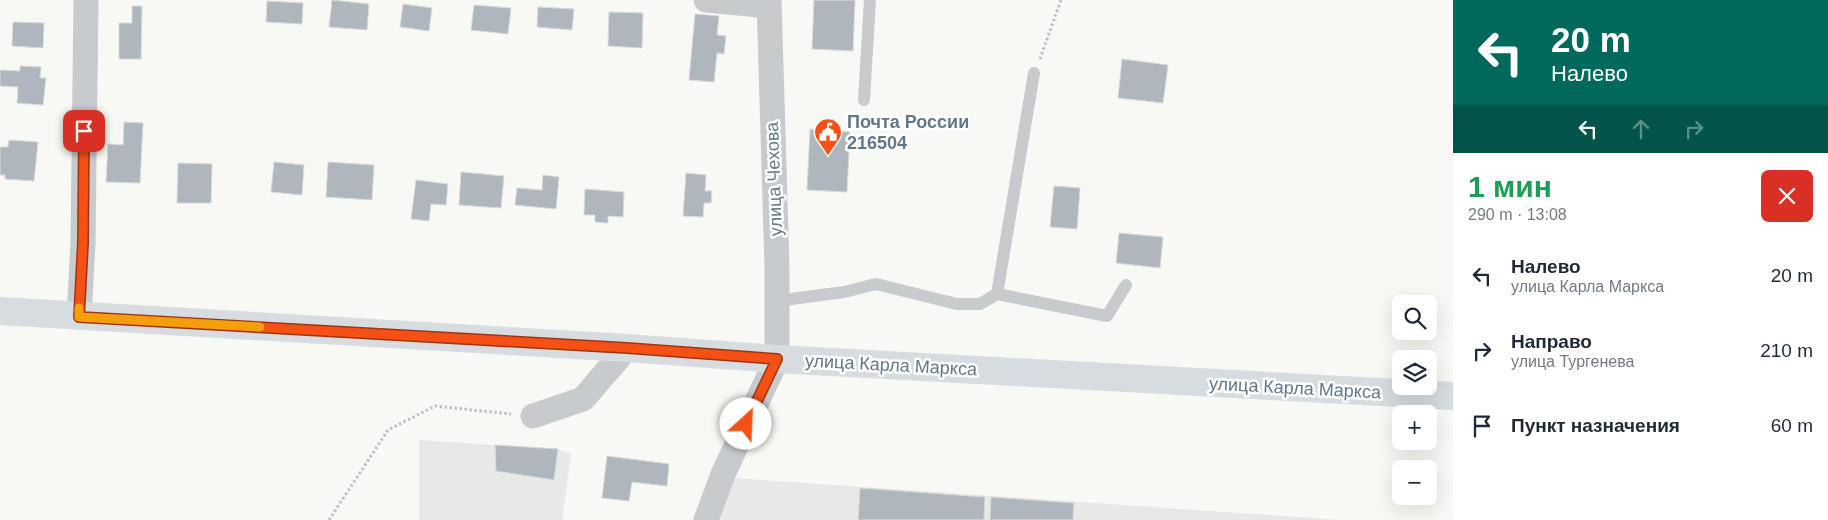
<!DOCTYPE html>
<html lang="ru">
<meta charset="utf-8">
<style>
:root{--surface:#fff;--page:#f6f6f7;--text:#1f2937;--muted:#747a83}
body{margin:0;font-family:Helvetica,sans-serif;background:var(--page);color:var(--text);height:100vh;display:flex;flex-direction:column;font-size:19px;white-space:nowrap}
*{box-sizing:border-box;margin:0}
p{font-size:16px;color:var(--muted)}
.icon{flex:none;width:28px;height:28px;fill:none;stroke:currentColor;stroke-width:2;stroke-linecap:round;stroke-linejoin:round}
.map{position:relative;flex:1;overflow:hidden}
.details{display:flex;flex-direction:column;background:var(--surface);width:375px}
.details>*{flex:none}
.hud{background:#00695c;color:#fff;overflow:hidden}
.controls{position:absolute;left:1392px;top:295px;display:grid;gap:10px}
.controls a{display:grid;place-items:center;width:45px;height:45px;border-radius:8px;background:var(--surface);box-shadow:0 5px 20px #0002;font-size:25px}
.pin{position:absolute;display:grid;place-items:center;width:42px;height:42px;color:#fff;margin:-21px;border-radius:10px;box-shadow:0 2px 8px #0006}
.me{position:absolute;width:55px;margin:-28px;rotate:25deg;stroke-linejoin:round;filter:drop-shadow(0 0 4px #0008)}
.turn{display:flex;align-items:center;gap:18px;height:105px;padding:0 15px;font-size:22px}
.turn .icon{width:65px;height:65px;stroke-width:2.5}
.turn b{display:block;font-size:35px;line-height:42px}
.lanes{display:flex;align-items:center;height:48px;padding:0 15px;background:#0003;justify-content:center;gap:25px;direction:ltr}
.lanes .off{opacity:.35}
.round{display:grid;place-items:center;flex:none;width:52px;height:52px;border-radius:8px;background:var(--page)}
.overview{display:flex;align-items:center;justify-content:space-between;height:85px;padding:0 15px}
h1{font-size:30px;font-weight:800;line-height:38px;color:#1e9e55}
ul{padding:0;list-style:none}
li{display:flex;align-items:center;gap:15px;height:75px;padding:0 15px}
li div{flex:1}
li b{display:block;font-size:19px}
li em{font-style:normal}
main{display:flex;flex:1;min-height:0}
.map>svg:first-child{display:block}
</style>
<main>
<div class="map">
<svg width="1453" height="520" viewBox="0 0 1453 520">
<rect width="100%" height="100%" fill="#f8f8f4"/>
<path fill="#e8e9e7" d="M419,440L558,449L571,454L562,520H419Z
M734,478L1341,520H719Z"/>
<path fill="#aeb7bd" stroke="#d9d9d7" d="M332,0L369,4L367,30L329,27Z
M814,0H855L853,51L812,49Z
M267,1L303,3L302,24L266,22Z
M403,4L432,8L429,31L400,27Z
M474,5L511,8L508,34L471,30Z
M132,6H142L141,59H119V23H132Z
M538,7L574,9L572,30L537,27Z
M609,12L643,13L642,48L608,46Z
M695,14L719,16L717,35L726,36L724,54L717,53L714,82L689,80Z
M13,22L44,23L43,48L12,46Z
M1122,59L1168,65L1163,103L1118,98Z
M20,66L41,67L40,78H46L43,105L17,103L18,87L0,86V70L20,71Z
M124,122L143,123L140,183L106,182L108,144L123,145Z
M810,129L850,132L847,192L807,190Z
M9,140L38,142L34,181L5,179V175H0V147H8Z
M274,162L304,165L302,195L271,192Z
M328,162L374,165L372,200L326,197Z
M178,163L212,164L211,203H177Z
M461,172L504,176L501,208L459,205Z
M686,173L706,175L705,191H712L711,203H704L703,217L683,216Z
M543,175L559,177L556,209L515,205L517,188L542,190Z
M416,180L448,184L446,205L431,204L429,221L411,219Z
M1054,186L1080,188L1077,229L1050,227Z
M585,189L624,192L623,217L608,216V223L595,222V215H584Z
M1119,233L1163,237L1160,268L1116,263Z
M495,445L558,449L554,480L496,471Z
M607,456L669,464L667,486L632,482L629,501L602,498Z
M860,488L985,497L984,520H858Z
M991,497L1074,503L1073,520H990Z"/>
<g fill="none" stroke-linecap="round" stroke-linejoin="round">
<path stroke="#bec1c3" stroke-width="3" stroke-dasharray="2.5 2.5" stroke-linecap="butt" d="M1040,59L1061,0
M329,520L388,430L435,406L511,414"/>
<path stroke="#c7cbce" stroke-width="12" d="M864,100L870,0
M997,294L1034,73
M776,301L844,292L876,284L957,304H980L997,294L1107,316L1126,285"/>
<path stroke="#c7cbce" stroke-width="25" d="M706,0L769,6
M79,317L83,243L86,0
M533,416L583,399L627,348
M706,520L724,472L777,359V267L769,0"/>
<path stroke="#d6dce0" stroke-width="28" d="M0,311L627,348L777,359L1453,396"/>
</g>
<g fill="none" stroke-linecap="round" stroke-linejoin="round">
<g stroke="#9f350f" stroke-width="12">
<path id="route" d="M84,131L83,243L79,317L627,348L777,359L746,424"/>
</g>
<use href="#route" stroke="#f55117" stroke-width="9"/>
<path stroke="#f59e0b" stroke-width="9" d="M79,308V317L260,327"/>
</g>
<defs>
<g id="civic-pin" transform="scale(1.4375)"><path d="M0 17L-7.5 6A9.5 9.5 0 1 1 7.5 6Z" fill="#f55117" stroke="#fff"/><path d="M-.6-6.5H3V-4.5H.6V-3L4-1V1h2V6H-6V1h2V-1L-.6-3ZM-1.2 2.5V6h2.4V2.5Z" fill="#fff"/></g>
</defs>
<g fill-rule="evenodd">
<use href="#civic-pin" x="828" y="132"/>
</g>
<g text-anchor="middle" stroke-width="5" stroke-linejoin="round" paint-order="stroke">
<g font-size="18" font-weight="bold" fill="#637788" stroke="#fff" text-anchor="start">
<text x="847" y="128">Почта России<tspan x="847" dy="21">216504</tspan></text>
</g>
<g font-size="18" fill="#637788" stroke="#fff">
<text transform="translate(774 179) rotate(-92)" y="6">улица Чехова</text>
<text transform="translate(891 365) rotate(3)" y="6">улица Карла Маркса</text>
<text transform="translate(1295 388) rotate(3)" y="6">улица Карла Маркса</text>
</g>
</g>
</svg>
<div class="controls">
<a><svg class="icon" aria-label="search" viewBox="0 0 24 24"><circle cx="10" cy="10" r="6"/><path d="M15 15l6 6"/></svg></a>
<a><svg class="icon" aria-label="layers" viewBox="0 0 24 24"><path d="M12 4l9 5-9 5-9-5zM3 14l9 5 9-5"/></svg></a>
<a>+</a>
<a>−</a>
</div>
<div class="pin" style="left:84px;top:131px;background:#d93025"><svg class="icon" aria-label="arrive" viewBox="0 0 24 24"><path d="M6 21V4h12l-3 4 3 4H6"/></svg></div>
<svg class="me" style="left:746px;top:424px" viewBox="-20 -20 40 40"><circle r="19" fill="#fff"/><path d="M0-13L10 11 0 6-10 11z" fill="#f55117"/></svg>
</div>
<section class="details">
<div class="hud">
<div class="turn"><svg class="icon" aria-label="left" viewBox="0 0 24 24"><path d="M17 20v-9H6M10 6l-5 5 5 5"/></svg><div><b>20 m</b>Налево</div></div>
<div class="lanes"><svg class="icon" aria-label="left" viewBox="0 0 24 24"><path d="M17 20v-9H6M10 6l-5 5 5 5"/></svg><svg class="icon off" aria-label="ahead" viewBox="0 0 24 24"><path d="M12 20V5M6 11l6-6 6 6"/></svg><svg class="icon off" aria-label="right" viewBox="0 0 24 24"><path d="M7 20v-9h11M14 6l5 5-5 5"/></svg></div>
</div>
<div class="overview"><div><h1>1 мин</h1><p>290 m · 13:08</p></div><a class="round" style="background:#d93025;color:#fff"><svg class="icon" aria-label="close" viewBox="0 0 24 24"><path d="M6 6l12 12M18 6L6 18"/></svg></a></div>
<ul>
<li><svg class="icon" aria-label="left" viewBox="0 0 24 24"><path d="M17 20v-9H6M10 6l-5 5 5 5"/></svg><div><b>Налево</b><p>улица Карла Маркса</p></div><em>20 m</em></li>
<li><svg class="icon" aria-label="right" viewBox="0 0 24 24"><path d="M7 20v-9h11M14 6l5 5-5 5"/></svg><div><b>Направо</b><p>улица Тургенева</p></div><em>210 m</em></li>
<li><svg class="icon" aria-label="arrive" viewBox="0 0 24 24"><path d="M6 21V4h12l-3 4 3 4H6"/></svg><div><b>Пункт назначения</b></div><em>60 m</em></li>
</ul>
</section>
</main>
